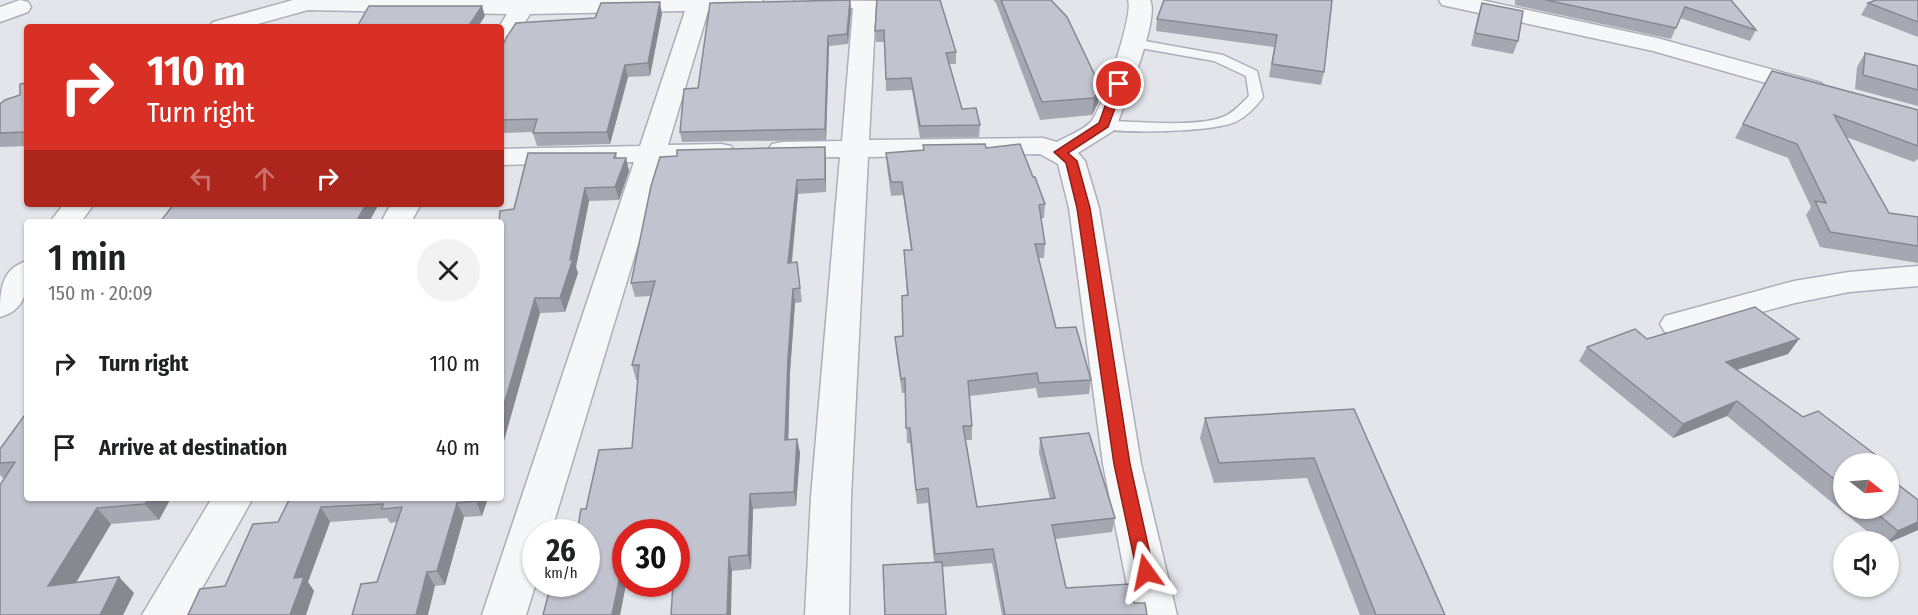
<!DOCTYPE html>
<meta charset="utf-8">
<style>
:root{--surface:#fff;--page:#f2f2f2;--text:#202124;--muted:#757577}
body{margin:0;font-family:"Fira Sans Condensed",sans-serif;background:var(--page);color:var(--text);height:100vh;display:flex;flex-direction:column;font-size:22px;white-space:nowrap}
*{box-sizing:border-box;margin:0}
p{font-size:20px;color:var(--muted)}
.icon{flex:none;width:33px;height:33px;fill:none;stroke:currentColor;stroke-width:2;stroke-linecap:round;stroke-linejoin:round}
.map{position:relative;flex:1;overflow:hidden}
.details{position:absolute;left:24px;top:219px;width:480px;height:282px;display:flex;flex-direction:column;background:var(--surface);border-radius:6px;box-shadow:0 2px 4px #0004}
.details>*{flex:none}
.top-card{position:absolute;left:24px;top:24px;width:480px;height:183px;border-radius:6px;box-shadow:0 2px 4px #0004;background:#d93025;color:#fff;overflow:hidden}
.needle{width:39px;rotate:107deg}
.tools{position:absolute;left:1833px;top:453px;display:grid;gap:12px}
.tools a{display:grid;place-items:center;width:66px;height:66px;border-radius:50%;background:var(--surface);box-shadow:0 2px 4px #0004;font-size:30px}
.speed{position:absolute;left:522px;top:519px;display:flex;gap:12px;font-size:30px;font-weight:700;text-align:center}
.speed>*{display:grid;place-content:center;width:78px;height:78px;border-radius:50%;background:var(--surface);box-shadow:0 2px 4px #0004;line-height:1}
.speed small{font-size:15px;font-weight:400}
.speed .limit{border:9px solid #d22;background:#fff;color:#111}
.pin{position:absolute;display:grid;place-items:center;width:51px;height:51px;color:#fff;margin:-26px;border:3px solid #fff;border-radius:50%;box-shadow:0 2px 6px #0007}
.me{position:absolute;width:66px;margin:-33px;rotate:348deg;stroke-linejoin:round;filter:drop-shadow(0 0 4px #0008)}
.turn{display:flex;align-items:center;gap:21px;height:126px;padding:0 24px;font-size:27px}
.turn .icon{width:78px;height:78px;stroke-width:2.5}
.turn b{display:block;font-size:42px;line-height:51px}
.lanes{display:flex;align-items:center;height:57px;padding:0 24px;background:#0003;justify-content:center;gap:30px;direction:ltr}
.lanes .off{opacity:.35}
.round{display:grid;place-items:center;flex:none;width:63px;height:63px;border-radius:32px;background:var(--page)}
.headline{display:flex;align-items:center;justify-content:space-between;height:102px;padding:0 24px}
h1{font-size:36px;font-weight:600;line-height:45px}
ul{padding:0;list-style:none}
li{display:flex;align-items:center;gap:18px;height:84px;padding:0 24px}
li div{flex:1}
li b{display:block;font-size:22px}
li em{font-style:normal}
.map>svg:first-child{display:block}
</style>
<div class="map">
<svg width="1918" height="615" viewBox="0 0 1918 615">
<rect width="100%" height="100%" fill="#e3e5eb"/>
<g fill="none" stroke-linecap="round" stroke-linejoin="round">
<g stroke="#acaeb9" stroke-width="3">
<path id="service" d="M1134,39L1223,55L1257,71L1263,97C1256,107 1246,117 1235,122C1213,132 1123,134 1099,128L1097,125L1099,122L1104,121C1136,121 1194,128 1223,117C1233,113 1241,104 1249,96L1246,76L1214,61L1129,46L1127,43Z"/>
</g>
<g stroke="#acaeb9" stroke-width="3">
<path id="minor" d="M20,0L28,2L31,7L28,12L0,22V7Z
M293,0H762L764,3L761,8L708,11L668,145L721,144L731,146L735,152L731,158L721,160L663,162L551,532H536V583L526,615H482L634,162L501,165V149L640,146L685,11L530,14L509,48L501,50V27H499L507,14L308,10L247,27H209L213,22Z
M795,0L876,1L869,140L1043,138L1057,142C1067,136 1087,129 1093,119C1103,105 1134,13 1128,0H1150C1160,18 1125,102 1117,125L1113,131L1078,153L1085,161L1099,208L1141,464L1177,615H1133L1103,464L1069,208L1058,164L1040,154L868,157L851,497L849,615H805L811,497L840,157L782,158L772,156L768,150L772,144L782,142L842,141L853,8L805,9L797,7L794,2Z
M64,204H94L81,222H50Z
M391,204H421L411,222H381Z
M27,261C27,286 29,309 0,317C0,292 0,269 27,261Z
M1918,266V286L1849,292L1795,303L1677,335L1665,332L1660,324L1665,316L1794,281L1849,272Z
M212,498H253L187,615H142Z"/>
</g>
<g stroke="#acaeb9" stroke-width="3">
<path id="tertiary" d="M1439,0H1481L1657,38L1821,83L1825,88L1821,93L1812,96L1653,51L1442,5Z"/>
</g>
<use href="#service" fill="#f6f7f9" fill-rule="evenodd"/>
<use href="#minor" fill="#f6f7f9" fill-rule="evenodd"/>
<use href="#tertiary" fill="#f6f7f9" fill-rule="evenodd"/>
</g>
<path fill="#a6a8b1" d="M850,0L851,10L848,44L829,46L826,140L682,142L680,132L698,88Z
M877,0L956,52V64H949L962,109L980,125L979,137L920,138L912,90L886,91L885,42H876L875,31Z
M993,0H1051L1100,86L1098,103L1092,115L1040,120L996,3Z
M1332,0L1324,72L1321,85L1269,77L1274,47L1156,31L1157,19Z
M1515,0H1731L1756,30L1750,41L1680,18L1671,39L1515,5Z
M1918,0V37L1861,15L1868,3Z
M1482,3L1518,41L1513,54L1471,46L1478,15Z
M662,14L650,76L628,77L610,144L537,146L533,133V132L501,133V49Z
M1865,53L1918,66V106L1855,89L1857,67Z
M1772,71L1918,110V159L1914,162L1846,137L1889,213L1918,217V263L1820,247L1806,215L1811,207L1788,158L1735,138Z
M27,83V146L0,147V104L20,95Z
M923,145L986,148L1033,177L1045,204L1044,218H1041L1045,244L1044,258H1038L1056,328L1091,380L1089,394L1038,398L1036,388L970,396L972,426V440H966L977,507L1050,499L1039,453L1040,438L1115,518L1112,532L1055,539L1066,588L1134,603L1147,615H1002L992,563L943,567L934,562L928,503L917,504L910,443H907L905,393H902L896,351L895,337L903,336L907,295L904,250H911L903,195L891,196L887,167L886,153L923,150Z
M616,153L617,158H626L629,171L619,200L589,201L576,267L578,273L565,312L540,313L501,451V222L514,209Z
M826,161V192L798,194L792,263L797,262L802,302L795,303L790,372L788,439H797L800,453L796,506L753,509L751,569L732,571L676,584V532H626V584L620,615H543L586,584V509L632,448L638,380H636L632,365L651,296L635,297L631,283Z
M1647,339H1799L1788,354L1737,370L1803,417L1881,459L1877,464H1844V508H1888L1918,500V530L1888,543V542H1880L1727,416L1673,438L1579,361L1587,347Z
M1354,409L1445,615H1360L1307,478L1214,483L1200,438L1205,418Z
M27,412V498H171L159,520L111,524L76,583L134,593L123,615H0L4,479L0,475V449Z
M290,498H488L482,516L464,517L445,585L435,586L377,582L397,522L390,523L387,518L330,522L308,582L314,591L225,586L278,522Z"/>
<path fill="#878890" d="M850,0L851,10L848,44L847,34Z
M660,2L662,14L650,76L648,63Z
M482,6L485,16L478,27H468Z
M828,36L829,46L826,140L825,129Z
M625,65L628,77L610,144L607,132Z
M1100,86L1098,103L1092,115L1094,98Z
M825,147L826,161V192L825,179Z
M626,158L629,171L619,200L615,187Z
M797,180L798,194L790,277L788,263Z
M585,188L589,201L576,267L578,273L565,312L560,298L570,260Z
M366,204H379L369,222H356Z
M793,289L795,303L790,372L788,454L785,440L788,358Z
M535,298L540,313L501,451V415Z
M1799,339L1788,354L1716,376L1726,362Z
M1737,401L1727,416L1673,438L1683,424Z
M797,439L800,453L796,506L794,492Z
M750,494L753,509L751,569L748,555Z
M149,498H171L159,520L145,504Z
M477,498H488L482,516L476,501Z
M457,503L464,517L445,585L437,571Z
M321,507L330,522L308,582L314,591L306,615H290L294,578Z
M97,508L111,524L64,602L48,586Z
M1918,522V530L1888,543V542L1898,531Z
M729,557L732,571L731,615H727Z
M623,561L626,568V584L620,615H612Z
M427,572L435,586L428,615H416Z
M119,577L134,593L123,615H100Z"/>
<path fill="#c1c3ce" stroke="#878890" stroke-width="1.5" d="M850,0L847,34L828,36L825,129L680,132L684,89L698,88L710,3Z
M877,0H940L956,52L946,53L962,109L976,108L980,125L920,126L911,78L886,79L884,30L875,31Z
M1001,0H1051L1067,17L1100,86L1094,98L1042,102Z
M1164,0H1332L1324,72L1272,64L1277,35L1157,19Z
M1546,0H1731L1756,30L1685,7L1676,28Z
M1876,0H1918V22L1868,3Z
M660,2L648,63L625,65L607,132L533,133L537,119L501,120V49L506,38L516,23L595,18L601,3Z
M1482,3L1523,11L1518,41L1475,33Z
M369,6H482L468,27H357Z
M1865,53L1918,66V90L1863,75Z
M1772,71L1918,110V146L1834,115L1889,213L1918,217V246L1830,232L1815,201L1826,203L1797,144L1743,124Z
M27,83V132L0,133V104L5,100L20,95V84Z
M985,144L986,148L1020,144L1033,177H1035L1045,204L1039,205L1045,244H1035L1056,328L1076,327L1091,380L1039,383L1037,373L968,381L972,426H963L977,507L1055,498L1040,438L1089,433L1115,518L1052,525L1066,588L1130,584L1134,603H1145L1147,615H1005L993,549L935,554L928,488L916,490L910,428H906L905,378L901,379L895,337L903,336L902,296L908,295L904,250H912L902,182H891L886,153L924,150L923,145Z
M825,147V179L797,180L788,263L797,262L800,288L793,289L788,358L785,440L797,439L794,492L750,494L748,555L729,557L727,615H671L673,584H676V532H626V561H623L612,615H543L551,584H586V532H577L581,509H586L599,450L632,448L639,365H632L655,281L631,283L651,186L660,157L677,156V150Z
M528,153H616L614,158H626L615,187L585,188L570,260L573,259L560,298H535L501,415V222H499L500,211L514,209Z
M174,204H366L356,222H160Z
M1755,307L1799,339L1726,362L1803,417L1818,411L1881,459L1871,464H1844V487L1737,401L1683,424L1587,347L1635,329L1647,339Z
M1354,409L1445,615H1376L1314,458L1219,463L1205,418Z
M27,412V498H149L145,504L97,508L48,586L119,577L100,615H0V485L15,462L0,463V449Z
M1888,477L1918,500V522L1898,531L1870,508H1888Z
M290,498H477L476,501L457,503L437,571L427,572L416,615H352L361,584L377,582L402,507L382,509L383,504L321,507L294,578L304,577L290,615H188L200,589L225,586L253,524L278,522Z
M942,562L946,615H885L883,565Z"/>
<path fill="#d93025" stroke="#8d1f18" stroke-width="1.5" d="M1119,80L1124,84L1108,127L1068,153L1077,161L1090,208L1130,464L1154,572L1152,577L1146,579L1139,577L1137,572L1114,464L1077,208L1066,163L1054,152L1099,123L1113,84Z"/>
</svg>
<div class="tools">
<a><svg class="needle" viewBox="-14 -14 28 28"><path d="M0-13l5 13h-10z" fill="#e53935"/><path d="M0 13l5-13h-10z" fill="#757577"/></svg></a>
<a><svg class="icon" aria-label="sound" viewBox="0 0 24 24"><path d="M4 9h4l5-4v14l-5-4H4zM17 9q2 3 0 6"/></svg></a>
</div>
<div class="speed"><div>26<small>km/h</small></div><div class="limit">30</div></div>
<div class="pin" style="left:1119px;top:84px;background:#d93025"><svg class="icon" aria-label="arrive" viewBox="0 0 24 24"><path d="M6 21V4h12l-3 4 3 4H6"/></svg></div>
<svg class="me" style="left:1146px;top:572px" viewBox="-20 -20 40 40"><path d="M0-17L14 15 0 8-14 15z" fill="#d93025" stroke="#fff" stroke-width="4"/></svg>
<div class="top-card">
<div class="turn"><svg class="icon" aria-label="right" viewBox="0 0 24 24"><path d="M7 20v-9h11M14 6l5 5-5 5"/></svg><div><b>110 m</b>Turn right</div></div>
<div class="lanes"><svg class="icon off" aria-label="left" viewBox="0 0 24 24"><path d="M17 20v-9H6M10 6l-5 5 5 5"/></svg><svg class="icon off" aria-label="ahead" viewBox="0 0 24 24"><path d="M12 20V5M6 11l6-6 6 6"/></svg><svg class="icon" aria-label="right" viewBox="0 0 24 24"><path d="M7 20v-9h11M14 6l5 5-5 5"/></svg></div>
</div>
<section class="details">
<div class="headline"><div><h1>1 min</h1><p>150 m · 20:09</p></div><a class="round"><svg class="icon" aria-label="close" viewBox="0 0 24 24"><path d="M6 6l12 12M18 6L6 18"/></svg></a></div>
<ul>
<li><svg class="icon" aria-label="right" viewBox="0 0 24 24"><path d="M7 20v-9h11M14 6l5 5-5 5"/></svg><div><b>Turn right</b></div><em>110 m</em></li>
<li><svg class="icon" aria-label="arrive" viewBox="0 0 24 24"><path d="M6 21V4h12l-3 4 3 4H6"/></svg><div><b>Arrive at destination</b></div><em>40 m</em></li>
</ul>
</section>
</div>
